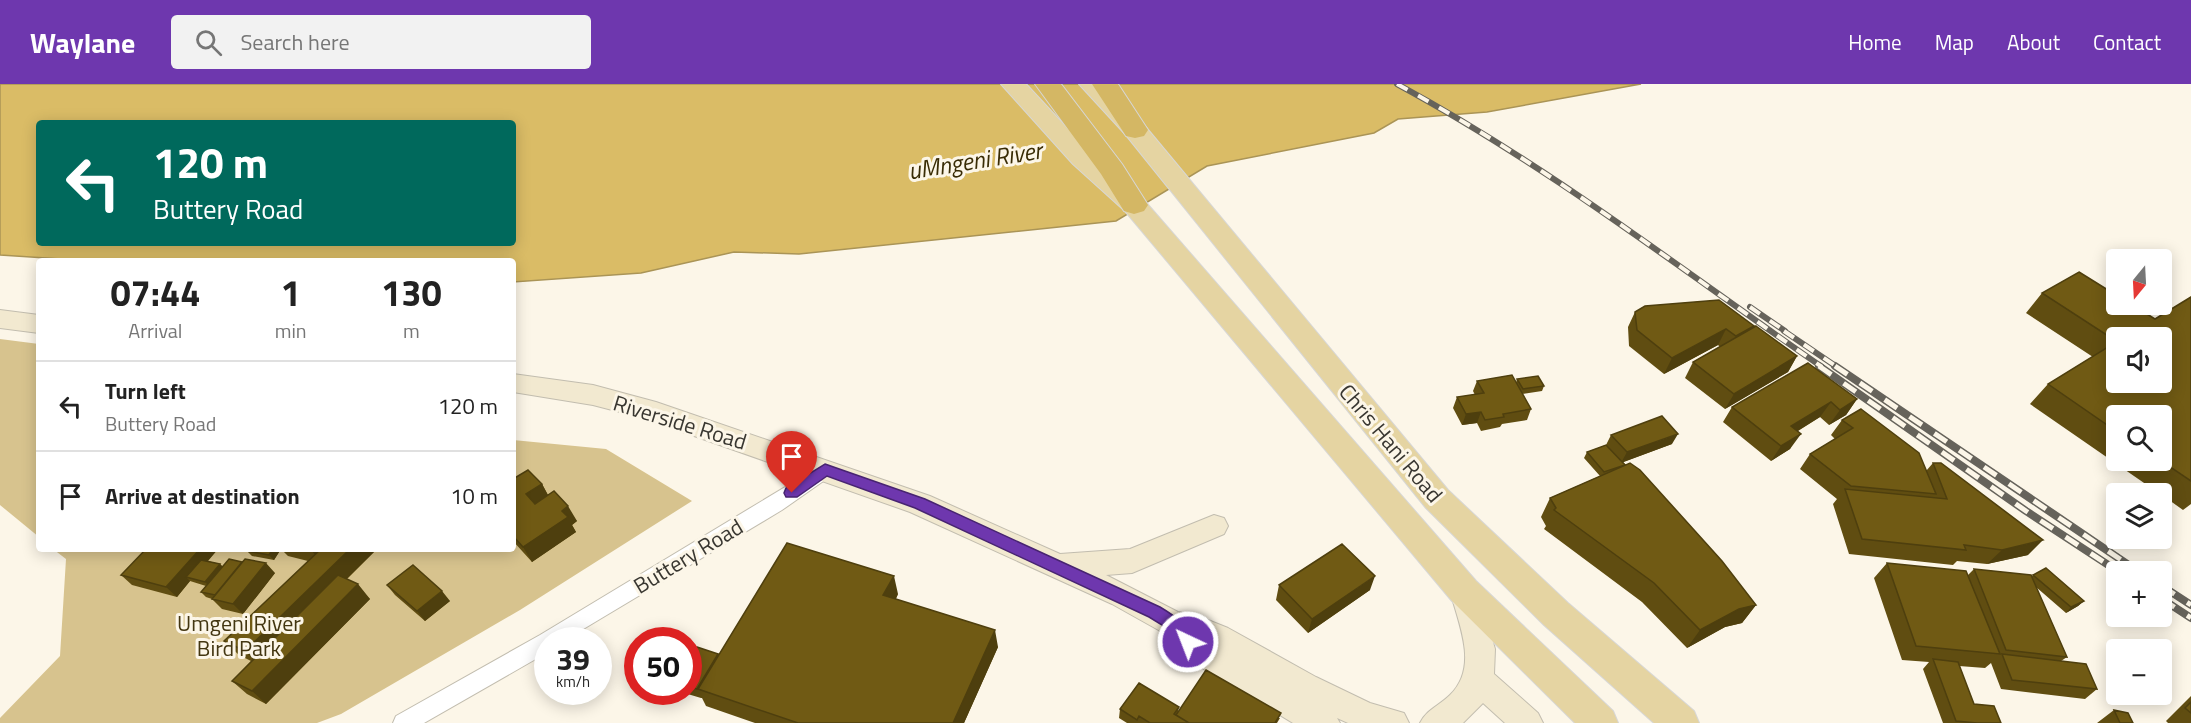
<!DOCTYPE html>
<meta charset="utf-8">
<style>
:root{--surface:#fff;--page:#f2f2f2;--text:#222;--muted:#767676;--line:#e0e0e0;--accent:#6e37ae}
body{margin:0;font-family:"Titillium Web",sans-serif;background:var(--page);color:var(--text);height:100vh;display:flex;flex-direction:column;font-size:22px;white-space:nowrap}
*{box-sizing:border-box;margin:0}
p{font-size:20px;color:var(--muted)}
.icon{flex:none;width:33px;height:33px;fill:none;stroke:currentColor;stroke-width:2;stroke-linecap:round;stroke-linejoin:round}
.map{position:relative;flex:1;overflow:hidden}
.drawer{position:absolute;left:36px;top:174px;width:480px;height:294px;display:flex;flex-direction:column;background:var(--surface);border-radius:6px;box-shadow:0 3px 15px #0003}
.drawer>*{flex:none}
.guide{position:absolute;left:36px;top:36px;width:480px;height:126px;border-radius:6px;box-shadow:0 3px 15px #0003;background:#00695c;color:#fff;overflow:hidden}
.needle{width:39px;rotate:198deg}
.fabs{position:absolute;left:2106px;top:165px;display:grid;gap:12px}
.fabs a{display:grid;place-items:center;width:66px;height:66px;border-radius:6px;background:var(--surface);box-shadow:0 3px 15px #0003;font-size:30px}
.speed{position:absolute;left:534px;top:543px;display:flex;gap:12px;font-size:30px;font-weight:700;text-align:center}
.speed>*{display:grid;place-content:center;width:78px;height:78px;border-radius:50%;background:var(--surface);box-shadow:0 3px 15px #0003;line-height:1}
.speed small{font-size:15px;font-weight:400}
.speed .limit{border:9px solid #d22;background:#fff;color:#111}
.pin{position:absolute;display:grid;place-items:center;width:51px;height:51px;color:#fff;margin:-62px -26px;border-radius:50% 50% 50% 0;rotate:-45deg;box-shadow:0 0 6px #0007}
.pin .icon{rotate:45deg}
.me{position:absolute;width:66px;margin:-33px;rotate:317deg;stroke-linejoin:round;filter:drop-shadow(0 0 4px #0008)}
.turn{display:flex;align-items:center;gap:21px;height:126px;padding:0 18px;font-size:27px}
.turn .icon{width:78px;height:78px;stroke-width:2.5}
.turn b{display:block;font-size:42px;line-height:51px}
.eta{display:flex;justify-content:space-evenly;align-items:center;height:102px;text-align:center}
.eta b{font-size:36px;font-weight:700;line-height:42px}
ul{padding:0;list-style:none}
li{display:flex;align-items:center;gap:18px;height:90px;padding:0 18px;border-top:2px solid var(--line)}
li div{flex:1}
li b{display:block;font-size:22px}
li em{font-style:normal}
header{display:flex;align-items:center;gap:36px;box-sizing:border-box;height:84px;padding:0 30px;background:var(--accent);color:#fff}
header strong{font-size:28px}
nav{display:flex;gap:33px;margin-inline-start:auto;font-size:21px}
.search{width:420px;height:54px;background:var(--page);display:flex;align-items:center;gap:15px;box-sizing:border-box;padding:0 21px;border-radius:6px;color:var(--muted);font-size:22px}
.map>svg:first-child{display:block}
</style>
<header>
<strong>Waylane</strong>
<div class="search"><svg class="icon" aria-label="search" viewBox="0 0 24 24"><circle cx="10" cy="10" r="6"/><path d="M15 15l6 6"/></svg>Search here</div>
<nav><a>Home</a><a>Map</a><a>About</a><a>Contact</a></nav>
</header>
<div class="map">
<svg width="2191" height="639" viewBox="0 0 2191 639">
<rect width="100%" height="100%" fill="#fcf6e8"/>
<path fill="#d7c38e" d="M0,255L39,260V453L0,421Z
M513,356L606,365L692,417L520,526L341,630L317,639H0V634L60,572L66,475L53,465H513Z"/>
<path fill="#dabc66" stroke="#aa9456" stroke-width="1.5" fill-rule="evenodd" d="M0,0H1641L1487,28L1398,35L1374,49L1207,82L1116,137L799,170L734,168L641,189L513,198V177H92L0,171ZM39,39H513V159H39Z"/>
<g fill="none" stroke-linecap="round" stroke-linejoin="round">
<g stroke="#c2bdaf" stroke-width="2">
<path id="street" d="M825,379L832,381L834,386L832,391L782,426L565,556H548V568L424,639H393L396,632L540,551Z"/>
</g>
<g stroke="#c2bdaf" stroke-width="2">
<path id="secondary" d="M0,226L39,231V249L0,244Z
M513,290L593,301L656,318L930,412L1060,470L1130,465L1214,431L1224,434L1228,442L1224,450L1132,489L1106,491L1178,528L1198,532L1228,544L1316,593L1370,619L1404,629L1409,639H1348L1337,634L1340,639H1293L1192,578L1177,567L1162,548L1112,520L910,428L643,334L593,321L513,308Z
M1464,495L1474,498L1478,507L1495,565L1494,590L1538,629L1543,639H1505L1483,619L1463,639H1420C1427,625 1439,622 1450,611C1479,583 1459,541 1450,507L1454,498Z"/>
</g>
<g stroke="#d7d7d6" stroke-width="2">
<path id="primary" d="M1001,0H1026L1091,70L1143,115L1476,497L1613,627L1618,639H1575L1452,517L1125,127L1073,80Z
M1079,0H1104L1144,41L1448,406L1568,519L1694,627L1699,639H1654L1544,541L1426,424L1126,51Z"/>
</g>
<g stroke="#d7d7d6" stroke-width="2">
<path id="highway" d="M1035,0H1061L1122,80L1148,121L1144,127L1134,130L1124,127L1101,90Z
M1092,0H1118L1148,46L1144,52L1135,54L1126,52Z"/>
</g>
<use href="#street" fill="#fff" fill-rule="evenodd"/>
<use href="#secondary" fill="#f2e9d0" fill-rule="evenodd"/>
<use href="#primary" fill="#e5d4a2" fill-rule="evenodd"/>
<use href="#highway" fill="#d4b764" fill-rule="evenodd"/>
<g stroke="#66635b" stroke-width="6">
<path id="rail-far1" d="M1397,0C1547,81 1682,186 1822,283
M1750,223L1785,247
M1784,247L1837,283"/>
</g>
<g stroke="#66635b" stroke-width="8">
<path id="rail" d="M1819,282L2026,427L2119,488
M1835,282L2139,488
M2162,502L2191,521
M2162,515L2191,534"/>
</g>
<use href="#rail-far1" stroke="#fcf6e8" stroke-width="4" stroke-dasharray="12" stroke-linecap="butt"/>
<use href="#rail" stroke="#fcf6e8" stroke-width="5" stroke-dasharray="15" stroke-linecap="butt"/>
</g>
<path fill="#604d11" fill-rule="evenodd" d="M2042,209L2155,235L2191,213V420L2183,426L2162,411V410H2160L2030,320L2048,300L2093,273L2026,229ZM2116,254L2162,298H2116ZM2116,332L2162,376H2116Z
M1635,228L1754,242L1752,245L1797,272L1788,288L1725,325L1685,294L1693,278L1720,263L1718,261L1664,290L1629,262L1628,243Z
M1517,295L1544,302L1542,307L1522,310L1531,325L1527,336L1502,340L1500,343L1481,347L1477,339L1462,341L1453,324L1457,313L1475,311L1473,307L1477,297L1516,299Z
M1857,315L1846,331L1829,341L1820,333L1798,347L1790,365L1771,377L1723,338L1732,323Z
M1842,336L1926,387L1933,379L2028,471L1987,480L1957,477L1953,481L1849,470L1833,420L1837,415L1800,385L1810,370L1835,355L1831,351Z
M1611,351L1672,360L1623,378L1756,521L1742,539L1725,543L1687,564L1642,518L1544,445L1546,442L1541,433L1550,414L1600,392L1584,374L1587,368L1606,361Z
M513,395L542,400L548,411L577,437L572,441L576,448L532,478L513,457Z
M218,465L208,477L220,480L223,483L275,489L243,530L222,525L212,515L206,513L201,508L206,502L190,497L177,513L132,501L121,491Z
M249,465H377L347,495L370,515L266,620L247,610L232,597L251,577L239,571L224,557L308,477L288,472L281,465L274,476L252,472L247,467Z
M1887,479L1968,491L1974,485L2032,492L2033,491L2084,517L2078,522L2066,529L2036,503L2067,573L2061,577L2097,605L2085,615L2001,605L1991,579L1985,584L1959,582L1974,620L2001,639H1943L1923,585L1929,578L1902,576L1874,494Z
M387,501L450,517L425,537L395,511Z
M1279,501L1370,506L1308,549L1276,516Z
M898,510L896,515L998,563L964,639H755L706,622L702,614H701L681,608H688V575L718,570Z
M2191,612V639H2168L2166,637Z
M1179,623L1178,627L1280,634L1277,639H1127L1119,634L1120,625Z
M2114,626L2133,639H2097Z"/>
<path fill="#4e3f0e" d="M1754,242L1744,258L1727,268L1736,252Z
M1726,245L1718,261L1664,290L1672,274Z
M1797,272L1788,288L1725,325L1734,310Z
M1857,315L1846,331L1829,341L1840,326Z
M1831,318L1820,333L1781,357L1791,342Z
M1481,328L1477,339L1462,341L1466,330Z
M1678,350L1672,360L1621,379L1627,368Z
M1801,350L1790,365L1771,377L1781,362Z
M542,400L550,415L535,425L526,410Z
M568,422L577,437L572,441L576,448L532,478L523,463L562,427Z
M2043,456L2028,471L1987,480L2002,466Z
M200,465H218L192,495L186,493L190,497L177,513L166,503Z
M273,465H281L274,476L269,471Z
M312,465H337L324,481L311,466Z
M350,465H377L259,581L245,567Z
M266,479L275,489L243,530L233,520Z
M220,480L225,485L210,503L205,498Z
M894,492L898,510L888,529L883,511Z
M1375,492L1370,506L1308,549L1312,535Z
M358,500L370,515L266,620L252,607Z
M442,507L450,517L425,537L417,527Z
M2084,517L2078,522L2066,529L2071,523Z
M1756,521L1742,539L1725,543L1687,564L1700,546L1739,525Z
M995,546L998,563L964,639H953Z"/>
<path fill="#705a14" stroke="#4e3f0e" stroke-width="1.5" d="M2079,188L2116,211V220H2131L2155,235L2191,213V397L2160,376H2162V332H2116V347L2048,300L2116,258V298H2162V254H2116V257L2042,209Z
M1719,216L1754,242L1736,252L1726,245L1672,274L1637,246L1635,228L1645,222Z
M1756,242L1797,272L1734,310L1693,278Z
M1808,279L1857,315L1840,326L1831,318L1791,342L1801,350L1781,362L1732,323Z
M1512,291L1531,325L1503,330L1504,333L1485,336L1481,328L1466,330L1457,313L1484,309L1477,297Z
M1538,292L1544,302L1523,305L1517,295Z
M1861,325L1919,369L1936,410L1851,402L1810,370L1853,344L1842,336Z
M1662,332L1678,350L1627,368L1611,351Z
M1606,361L1625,381L1604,388L1587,368Z
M1630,379L1640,386L1722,477L1756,521L1739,525L1700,546L1654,499L1554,426L1556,424L1550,414Z
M1933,379H1941L2043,456L2002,466L1964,461L1966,466L1862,455L1845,405L1947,415Z
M528,386L542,400L526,410L535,420L554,407L568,422L562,427L568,433L523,463L513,452V395Z
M787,459L894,492L883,511L995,546L953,639H798L698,605Z
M1342,460L1375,492L1312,535L1279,501Z
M146,465H200L166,503L121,491Z
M249,465H273L269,471L247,467Z
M321,465H350L245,567L224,557Z
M229,475L242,478L215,511L201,508Z
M245,475L266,479L233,520L212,515Z
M201,476L220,480L205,498L186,493Z
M1887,479L1966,487L2000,570L1916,562Z
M413,481L442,507L417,527L387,501Z
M2046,484L2084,517L2071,523L2033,491Z
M1974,485L2031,491L2067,573L2006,566Z
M338,491L358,500L252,607L232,597Z
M697,563L718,570L697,605L688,602V575Z
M2002,570L2086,580L2097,605L2012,596Z
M1933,575L1958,578L1974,620L1994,622L2001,639H1977L1956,637Z
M1206,586L1281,629L1275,639H1189L1176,631Z
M1139,599L1179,623L1174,630L1189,639H1150L1139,632L1137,636L1120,625Z
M2191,618V629L2185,624Z
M2114,626L2128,629L2133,639H2120Z"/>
<path fill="#6e37ae" stroke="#482471" stroke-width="1.5" d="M825,380L925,415L1160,523C1175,532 1189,542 1196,558L1194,563L1188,565L1183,563L1167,544L1149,533L915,424L827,392L797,413H786L784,409L786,404Z"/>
<g text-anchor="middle" stroke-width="6" stroke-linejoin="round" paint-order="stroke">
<g font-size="22" fill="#393731" stroke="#fcf6e8">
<text transform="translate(680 338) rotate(17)" y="8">Riverside Road</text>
<text transform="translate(1391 359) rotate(50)" y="8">Chris Hani Road</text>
<text transform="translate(688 472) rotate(-31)" y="8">Buttery Road</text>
</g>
<g font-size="22" fill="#433611" stroke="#fcf6e8">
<text x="239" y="547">Umgeni River<tspan x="239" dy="25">Bird Park</tspan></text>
</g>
<g font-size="24" font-style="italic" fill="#392c05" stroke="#fcf6e8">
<text transform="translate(975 77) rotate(-9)" y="8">uMngeni River</text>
</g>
</g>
</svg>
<div class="fabs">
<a><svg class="needle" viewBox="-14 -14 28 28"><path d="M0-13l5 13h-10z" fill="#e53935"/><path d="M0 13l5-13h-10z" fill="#767676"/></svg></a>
<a><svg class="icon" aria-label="sound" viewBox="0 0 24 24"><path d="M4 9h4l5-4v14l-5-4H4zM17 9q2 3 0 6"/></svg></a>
<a><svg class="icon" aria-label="search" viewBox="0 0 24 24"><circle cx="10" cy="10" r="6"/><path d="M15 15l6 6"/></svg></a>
<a><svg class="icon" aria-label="layers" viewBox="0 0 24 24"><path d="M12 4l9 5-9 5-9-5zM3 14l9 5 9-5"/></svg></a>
<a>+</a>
<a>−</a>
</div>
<div class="speed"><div>39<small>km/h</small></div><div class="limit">50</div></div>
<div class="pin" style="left:792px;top:409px;background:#d93025"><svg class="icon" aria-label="arrive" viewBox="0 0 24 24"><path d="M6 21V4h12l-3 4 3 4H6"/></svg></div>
<svg class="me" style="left:1188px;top:558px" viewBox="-20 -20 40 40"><circle r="17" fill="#6e37ae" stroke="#fff" stroke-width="3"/><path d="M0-11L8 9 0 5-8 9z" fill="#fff"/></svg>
<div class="guide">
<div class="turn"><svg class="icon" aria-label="left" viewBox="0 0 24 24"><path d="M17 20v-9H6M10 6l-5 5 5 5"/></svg><div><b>120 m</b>Buttery Road</div></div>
</div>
<section class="drawer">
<div class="eta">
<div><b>07:44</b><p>Arrival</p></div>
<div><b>1</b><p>min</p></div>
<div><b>130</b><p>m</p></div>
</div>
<ul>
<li><svg class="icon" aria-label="left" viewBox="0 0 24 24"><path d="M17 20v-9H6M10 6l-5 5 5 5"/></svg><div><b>Turn left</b><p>Buttery Road</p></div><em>120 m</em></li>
<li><svg class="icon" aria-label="arrive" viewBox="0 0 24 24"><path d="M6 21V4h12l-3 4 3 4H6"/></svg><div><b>Arrive at destination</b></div><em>10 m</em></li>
</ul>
</section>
</div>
